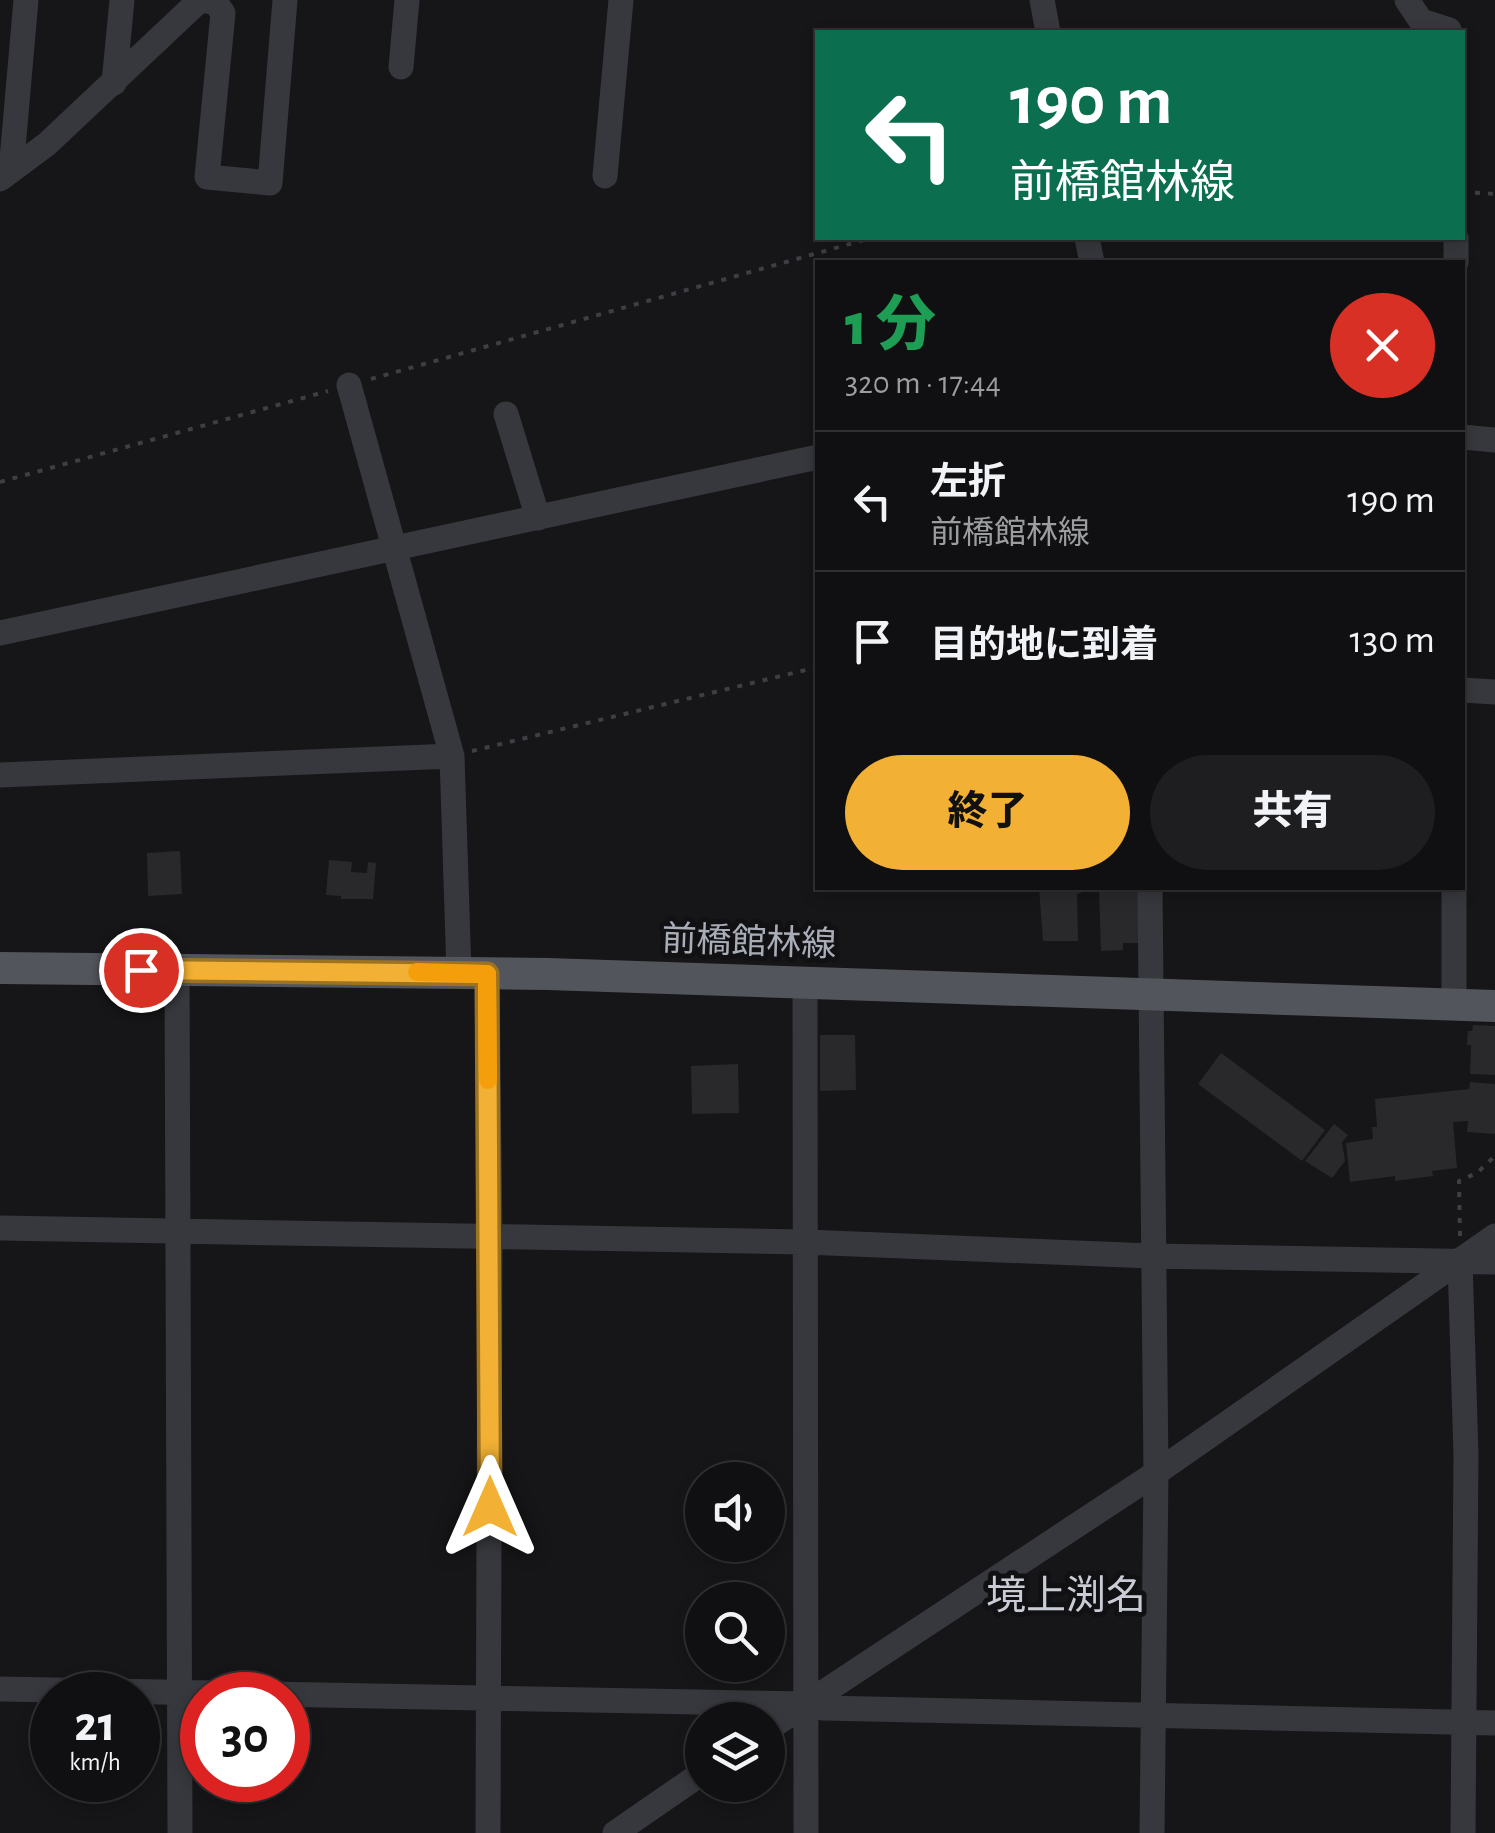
<!DOCTYPE html>
<html lang="ja">
<meta charset="utf-8">
<style>
:root{--surface:#101012;--page:#1e1e20;--text:#f1f3f6;--muted:#9c9d9f;--line:#303032;--accent:#f2b134}
body{margin:0;font-family:"Alegreya Sans","Noto Sans JP",sans-serif;background:var(--page);color:var(--text);height:100vh;display:flex;flex-direction:column;font-size:38px;white-space:nowrap}
*{box-sizing:border-box;margin:0}
p{font-size:32px;color:var(--muted)}
.icon{flex:none;width:55px;height:55px;fill:none;stroke:currentColor;stroke-width:2;stroke-linecap:round;stroke-linejoin:round}
.map{position:relative;flex:1;overflow:hidden}
.side{position:absolute;left:815px;top:260px;width:650px;height:630px;display:flex;flex-direction:column;background:var(--surface);border-radius:0px;box-shadow:0 5px 15px #0003,0 0 0 2px var(--line)}
.side>*{flex:none}
.banner{position:absolute;left:815px;top:30px;width:650px;height:210px;border-radius:0px;box-shadow:0 5px 15px #0003,0 0 0 2px var(--line);background:#0b6e4f;color:#fff;overflow:hidden}
.tools{position:absolute;left:685px;top:1462px;display:grid;gap:20px}
.tools a{display:grid;place-items:center;width:100px;height:100px;border-radius:50%;background:var(--surface);box-shadow:0 5px 15px #0003,0 0 0 2px var(--line);font-size:50px}
.speed{position:absolute;left:30px;top:1672px;display:flex;gap:20px;font-size:50px;font-weight:700;text-align:center}
.speed>*{display:grid;place-content:center;width:130px;height:130px;border-radius:50%;background:var(--surface);box-shadow:0 5px 15px #0003,0 0 0 2px var(--line);line-height:1}
.speed small{font-size:25px;font-weight:400}
.speed .limit{border:15px solid #d22;background:#fff;color:#111}
.pin{position:absolute;display:grid;place-items:center;width:85px;height:85px;color:#fff;margin:-42px;border:5px solid #fff;border-radius:50%;box-shadow:0 2px 10px #0007}
.me{position:absolute;width:110px;margin:-55px;rotate:0deg;stroke-linejoin:round;filter:drop-shadow(0 0 8px #0008)}
.turn{display:flex;align-items:center;gap:35px;height:210px;padding:0 30px;font-size:45px}
.turn .icon{width:130px;height:130px;stroke-width:2.5}
.turn b{display:block;font-size:70px;line-height:85px}
.round{display:grid;place-items:center;flex:none;width:105px;height:105px;border-radius:52px;background:var(--page)}
.head{display:flex;align-items:center;justify-content:space-between;height:170px;padding:0 30px}
h1{font-size:60px;font-weight:800;line-height:75px;color:#1e9e55}
.primary-button{display:flex;gap:20px;margin-top:auto;padding:20px 30px}
.primary-button a{flex:1;height:115px;border-radius:60px;background:var(--accent);color:#111;font-size:40px;font-weight:800;line-height:115px;text-align:center}
.primary-button a+a{background:var(--page);color:var(--text)}
ul{padding:0;list-style:none}
li{display:flex;align-items:center;gap:30px;height:140px;padding:0 30px;border-top:2px solid var(--line)}
li div{flex:1}
li b{display:block;font-size:38px}
li em{font-style:normal}
.map>svg:first-child{display:block}
</style>
<div class="map">
<svg width="1495" height="1833" viewBox="0 0 1495 1833">
<rect width="100%" height="100%" fill="#161618"/>
<path fill="#29292c" d="M180,851L182,894L148,896L147,853Z
M329,860L352,862L351,872L367,873L368,862L376,863L373,899H341V896L326,895Z
M1039,888H1080L1081,893L1077,894L1078,941H1043Z
M1099,888H1139L1141,943H1123V950L1101,951Z
M1473,1025L1495,1026V1075L1470,1074L1471,1045H1467L1468,1031H1472Z
M820,1035H855L856,1090L820,1091Z
M1221,1053L1325,1130L1302,1161L1198,1084Z
M738,1064L739,1113L692,1114L691,1066Z
M1470,1082L1495,1084V1134L1467,1132L1468,1121L1453,1122L1457,1168L1432,1171L1433,1176L1395,1181V1176L1350,1182L1346,1143L1373,1139L1372,1127H1377L1375,1099L1469,1089Z
M1334,1124L1348,1135L1342,1142L1345,1161L1332,1178L1305,1161Z"/>
<g fill="none" stroke-linecap="round" stroke-linejoin="round">
<path stroke="#3d3f44" stroke-width="4" stroke-dasharray="5 8" stroke-linecap="butt" d="M1462,192L1495,194
M371,379L871,238
M0,482L328,391
M472,751L818,667
M1460,1236L1459,1181L1477,1173L1495,1156"/>
<path stroke="#37383d" stroke-width="25" d="M199,0L215,2L223,13L207,177L270,183L285,0
M1042,0L1048,32
M1407,0L1421,21L1449,30L1450,32
M401,67L407,0
M114,83L122,0
M11,171L26,0
M605,176L621,0
M0,179L47,144L200,0
M1087,238L1092,262
M1456,238V262
M349,385L452,756L459,973
M506,414L538,518
M1462,437L1495,440
M0,633L818,457
M1462,690L1495,692
M0,775L452,756
M1150,888L1156,1473L1152,1833
M177,970L180,1833
M487,974L490,1239L488,1833
M805,982L806,1833
M1454,1004V888
M0,1228L805,1242L1151,1256L1495,1262
M1460,1261L1466,1454L1463,1833
M0,1689L805,1704L823,1708L1495,1723
M768,1729L1156,1473L1495,1236
M615,1833L702,1773"/>
<path stroke="#53555c" stroke-width="32" d="M0,968L548,974L1495,1006"/>
</g>
<g fill="none" stroke-linecap="round" stroke-linejoin="round">
<g stroke="#9d7322" stroke-width="25">
<path id="route" d="M141,970L487,974L490,1507"/>
</g>
<use href="#route" stroke="#f2b134" stroke-width="18"/>
<path stroke="#f59e0b" stroke-width="18" d="M417,972L487,974L488,1080"/>
</g>
<g text-anchor="middle" stroke-width="10" stroke-linejoin="round" paint-order="stroke">
<g font-size="35" fill="#a8adb8" stroke="#111113">
<text transform="translate(749 941) rotate(2)" y="12">前橋館林線</text>
</g>
<g font-size="40" fill="#c9ccd4" stroke="#111113">
<text x="1066" y="1609">境上渕名</text>
</g>
</g>
</svg>
<div class="tools">
<a><svg class="icon" aria-label="sound" viewBox="0 0 24 24"><path d="M4 9h4l5-4v14l-5-4H4zM17 9q2 3 0 6"/></svg></a>
<a><svg class="icon" aria-label="search" viewBox="0 0 24 24"><circle cx="10" cy="10" r="6"/><path d="M15 15l6 6"/></svg></a>
<a><svg class="icon" aria-label="layers" viewBox="0 0 24 24"><path d="M12 4l9 5-9 5-9-5zM3 14l9 5 9-5"/></svg></a>
</div>
<div class="speed"><div>21<small>km/h</small></div><div class="limit">30</div></div>
<div class="pin" style="left:141px;top:970px;background:#d93025"><svg class="icon" aria-label="arrive" viewBox="0 0 24 24"><path d="M6 21V4h12l-3 4 3 4H6"/></svg></div>
<svg class="me" style="left:490px;top:1507px" viewBox="-20 -20 40 40"><path d="M0-17L14 15 0 8-14 15z" fill="#f2b134" stroke="#fff" stroke-width="4"/></svg>
<div class="banner">
<div class="turn"><svg class="icon" aria-label="left" viewBox="0 0 24 24"><path d="M17 20v-9H6M10 6l-5 5 5 5"/></svg><div><b>190 m</b>前橋館林線</div></div>
</div>
<section class="side">
<div class="head"><div><h1>1 分</h1><p>320 m · 17:44</p></div><a class="round" style="background:#d93025;color:#fff"><svg class="icon" aria-label="close" viewBox="0 0 24 24"><path d="M6 6l12 12M18 6L6 18"/></svg></a></div>
<ul>
<li><svg class="icon" aria-label="left" viewBox="0 0 24 24"><path d="M17 20v-9H6M10 6l-5 5 5 5"/></svg><div><b>左折</b><p>前橋館林線</p></div><em>190 m</em></li>
<li><svg class="icon" aria-label="arrive" viewBox="0 0 24 24"><path d="M6 21V4h12l-3 4 3 4H6"/></svg><div><b>目的地に到着</b></div><em>130 m</em></li>
</ul>
<div class="primary-button"><a>終了</a><a>共有</a></div>
</section>
</div>
